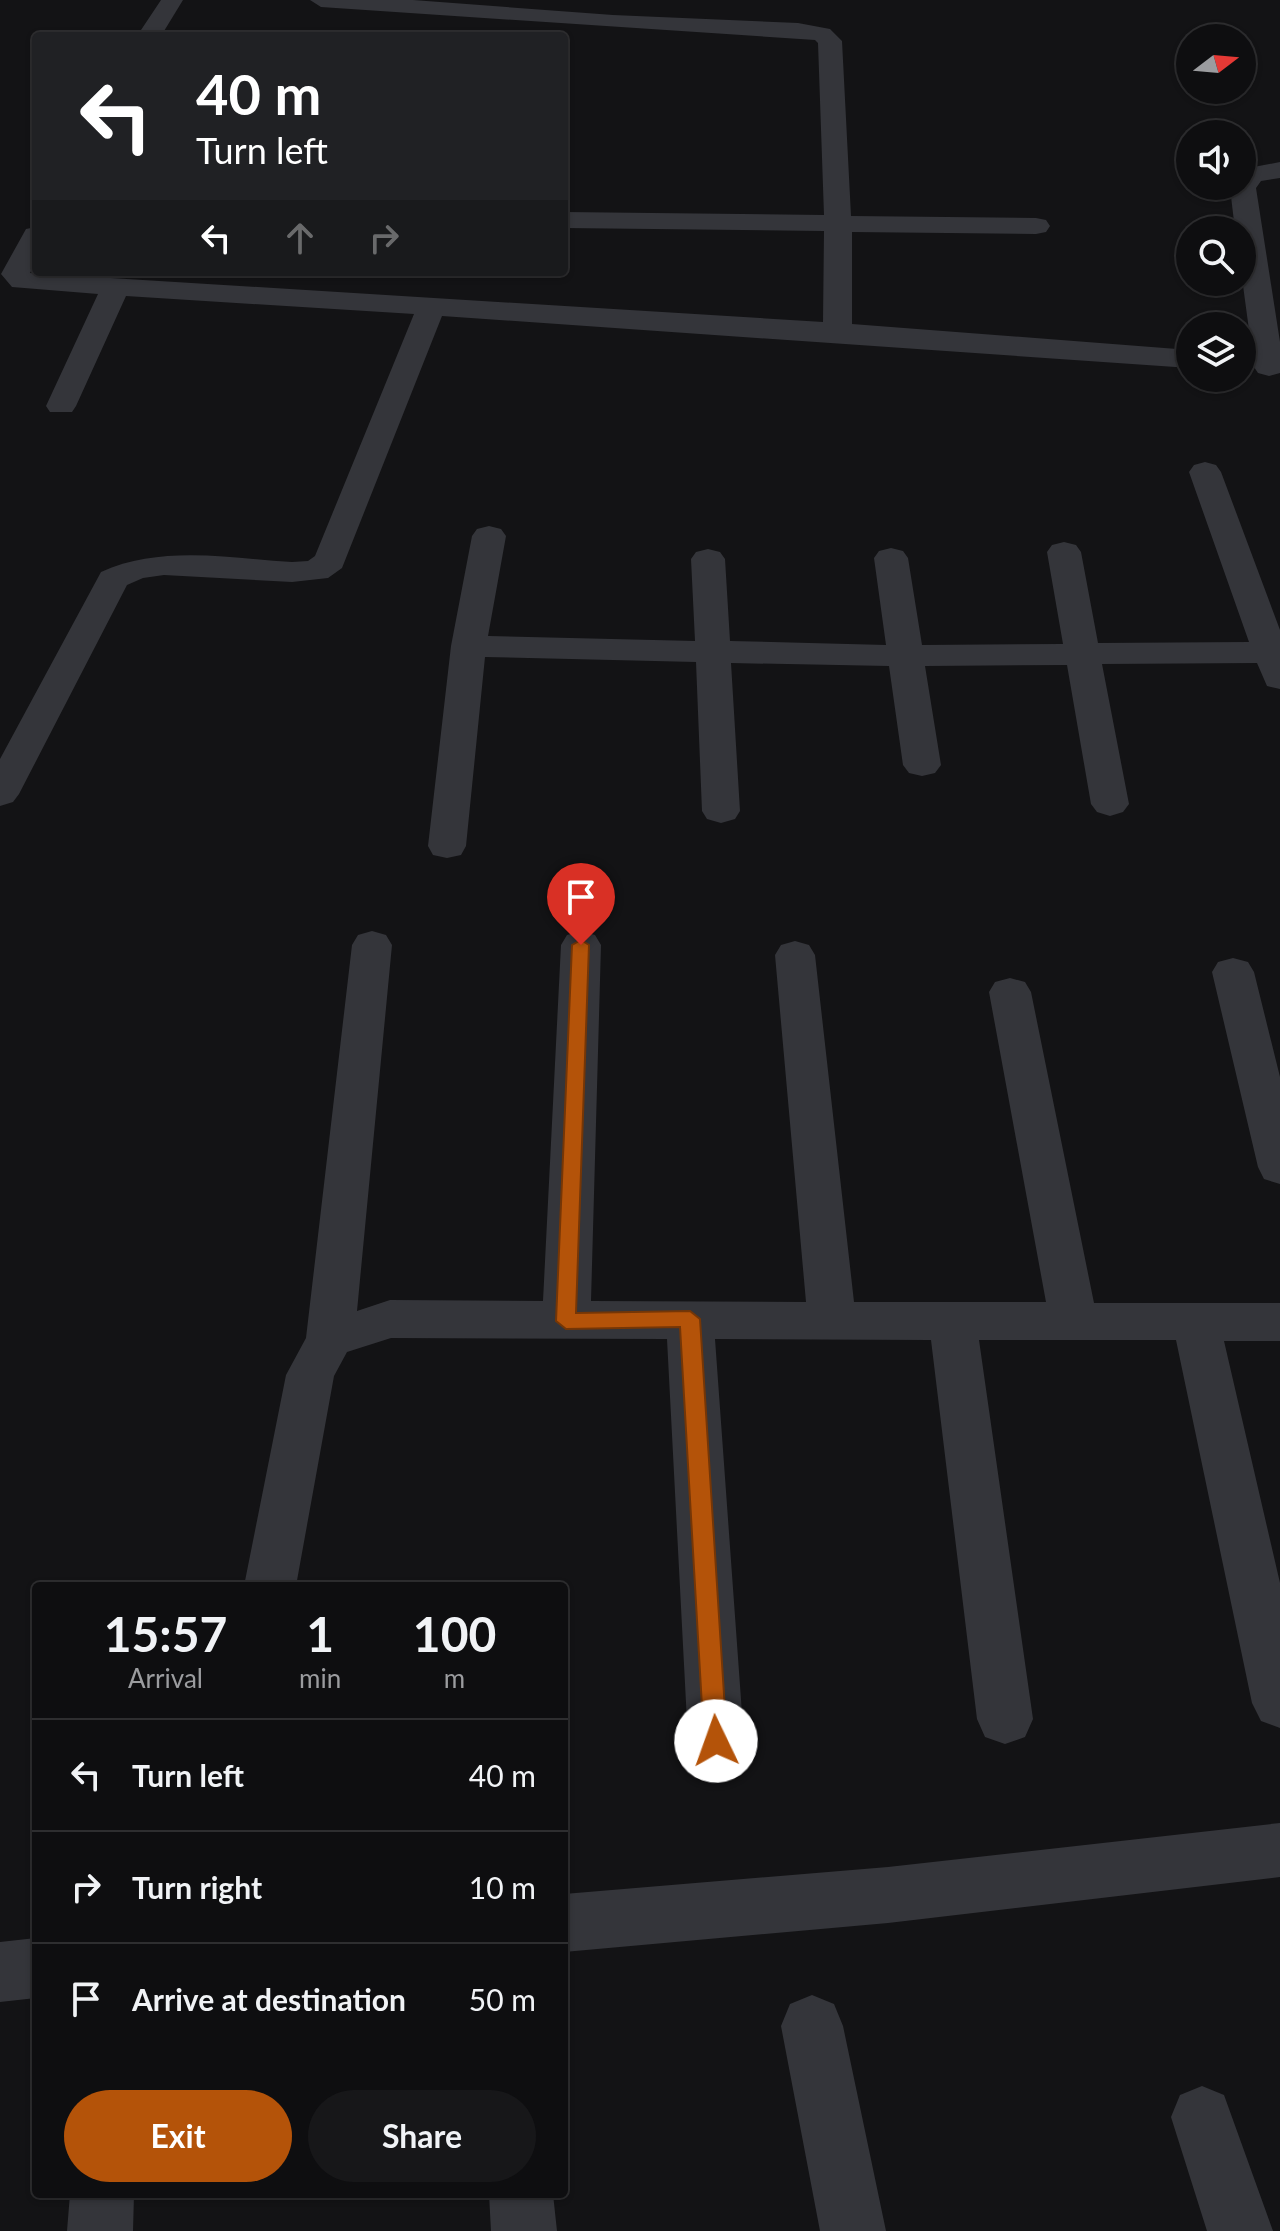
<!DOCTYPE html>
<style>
:root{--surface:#0e0e10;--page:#171719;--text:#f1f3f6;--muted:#9b9c9f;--line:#2e2e30;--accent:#b45309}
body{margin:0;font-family:Lato,sans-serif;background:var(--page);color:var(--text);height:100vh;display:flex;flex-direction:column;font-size:30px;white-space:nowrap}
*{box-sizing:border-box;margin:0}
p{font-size:26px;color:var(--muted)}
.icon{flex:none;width:44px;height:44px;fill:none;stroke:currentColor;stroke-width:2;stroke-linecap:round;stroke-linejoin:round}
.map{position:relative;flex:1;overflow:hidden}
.details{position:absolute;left:32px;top:1582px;width:536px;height:616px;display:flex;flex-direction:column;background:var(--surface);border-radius:8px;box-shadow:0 2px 6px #0004,0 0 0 2px var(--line)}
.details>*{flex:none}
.guide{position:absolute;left:32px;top:32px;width:536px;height:244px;border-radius:8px;box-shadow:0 2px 6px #0004,0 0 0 2px var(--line);background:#202124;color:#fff;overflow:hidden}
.needle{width:52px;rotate:74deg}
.fabs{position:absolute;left:1176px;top:24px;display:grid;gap:16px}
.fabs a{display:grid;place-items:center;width:80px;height:80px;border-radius:50%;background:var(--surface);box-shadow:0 2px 6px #0004,0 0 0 2px var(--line);font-size:40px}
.pin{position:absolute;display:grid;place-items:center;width:68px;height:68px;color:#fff;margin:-82px -34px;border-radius:50% 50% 50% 0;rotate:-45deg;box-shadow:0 0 8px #0007}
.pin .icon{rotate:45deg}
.me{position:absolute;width:88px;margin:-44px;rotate:357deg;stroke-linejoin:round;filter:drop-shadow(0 0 6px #0008)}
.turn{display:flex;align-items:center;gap:28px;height:168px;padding:0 32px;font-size:36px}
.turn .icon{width:104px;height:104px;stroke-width:2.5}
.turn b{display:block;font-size:56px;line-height:68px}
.lanes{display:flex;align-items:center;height:76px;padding:0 32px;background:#0003;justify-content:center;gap:40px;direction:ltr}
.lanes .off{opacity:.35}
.eta{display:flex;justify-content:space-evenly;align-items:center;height:136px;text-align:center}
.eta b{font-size:48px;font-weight:700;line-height:56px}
.primary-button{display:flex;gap:16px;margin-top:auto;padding:16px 32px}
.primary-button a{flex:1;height:92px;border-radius:48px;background:var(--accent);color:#fff;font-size:32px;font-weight:700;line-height:92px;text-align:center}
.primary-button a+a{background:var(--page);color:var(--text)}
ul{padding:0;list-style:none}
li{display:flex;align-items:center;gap:24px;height:112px;padding:0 32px;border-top:2px solid var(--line)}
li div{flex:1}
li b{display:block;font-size:30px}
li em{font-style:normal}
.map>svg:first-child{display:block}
</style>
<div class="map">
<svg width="1280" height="2231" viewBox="0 0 1280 2231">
<rect width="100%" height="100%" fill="#131315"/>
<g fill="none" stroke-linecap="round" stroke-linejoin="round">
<path fill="#34353a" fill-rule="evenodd" d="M161,0H183L161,36H137Z
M310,0H413L613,15L798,23L830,29L842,41L851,216L1036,218L1046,220L1050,226L1046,232L1036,234L852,232V324L1190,350V368L442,316L342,568L328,578L292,582L164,575L143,578L127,585L19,794L13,802L0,806V759L101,572C161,545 228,558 292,562L308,561L315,556L414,314L126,296L76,406L72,412H50L46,406L98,294L12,287L1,274L26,229L36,227V261L30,273L823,322L824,231L564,228V212L824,215L818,43L815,40L321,7Z
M1280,162V178L1261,181L1256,188L1280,342V373L1269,376L1258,373L1254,367L1242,278V230H1235L1230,188L1242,186L1243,169Z
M1205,462L1216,465L1221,472L1280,630V689L1267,686L1257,663L1102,664L1129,804L1123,812L1110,816L1097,812L1091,804L1067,665L925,666L941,765L935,773L922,776L909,773L903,765L889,666L731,663L740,811L735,819L721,823L707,819L702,811L696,662L485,657L466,846L461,855L447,858L433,855L428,846L451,646L472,536L477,529L489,526L501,529L506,536L488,636L695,641L691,559L696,552L708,549L720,552L725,559L730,641L886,645L874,558L879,551L891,548L903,551L908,558L922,645L1063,644L1047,552L1052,545L1064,542L1076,545L1081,552L1098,643L1249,642L1189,472L1194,465Z
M372,931L386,935L392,945L357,1311L390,1300L543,1301L561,945L567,935L581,931L595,935L601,945L591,1301L806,1302L775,955L781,945L795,941L809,945L815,955L854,1302H1046L989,992L995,982L1010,978L1025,982L1031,992L1094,1303H1280V1341H1224L1280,1583V1728L1261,1721L1252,1703L1176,1340H979L1033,1719L1025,1737L1005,1744L985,1737L977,1719L931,1340L715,1339L744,1741L736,1759L716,1766L696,1759L688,1741L667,1339L391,1338L347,1352L334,1376L296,1586H244L286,1375L306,1338L352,945L358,935Z
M1233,958L1248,962L1254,972L1280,1077V1184L1264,1179L1258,1167L1212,972L1218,962Z
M812,1995L834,2004L843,2026L886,2231H820L781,2026L790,2004Z
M1202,2086L1224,2095L1273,2231H1207L1171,2117L1180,2095Z
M70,2194H134L133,2231H67Z
M489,2194H553L557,2231H491Z"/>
<path fill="#34353a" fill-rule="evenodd" d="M1280,1823V1877L888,1923L564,1952V1894L888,1867Z
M36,1938V1998L0,2002V1942Z"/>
</g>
<path fill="#b45309" stroke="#753606" stroke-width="2" d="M581,940L589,945L576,1313L690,1311L700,1319L727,1741L724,1749L716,1752L707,1749L704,1741L680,1327L566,1329L556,1321L572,945Z"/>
</svg>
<div class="fabs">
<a><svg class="needle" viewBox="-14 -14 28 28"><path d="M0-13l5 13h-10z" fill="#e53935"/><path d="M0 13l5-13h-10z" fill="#9b9c9f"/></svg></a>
<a><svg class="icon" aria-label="sound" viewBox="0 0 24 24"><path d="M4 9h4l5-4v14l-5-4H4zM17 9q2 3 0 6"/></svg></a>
<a><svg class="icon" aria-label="search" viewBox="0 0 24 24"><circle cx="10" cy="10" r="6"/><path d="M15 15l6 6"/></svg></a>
<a><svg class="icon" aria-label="layers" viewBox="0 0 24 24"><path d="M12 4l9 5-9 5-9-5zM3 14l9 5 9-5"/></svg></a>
</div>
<div class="pin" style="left:581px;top:945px;background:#d93025"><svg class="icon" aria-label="arrive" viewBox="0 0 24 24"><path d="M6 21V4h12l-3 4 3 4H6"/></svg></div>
<svg class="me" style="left:716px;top:1741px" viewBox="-20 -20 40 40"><circle r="19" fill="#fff"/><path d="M0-13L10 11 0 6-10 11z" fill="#b45309"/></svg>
<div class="guide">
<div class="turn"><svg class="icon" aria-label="left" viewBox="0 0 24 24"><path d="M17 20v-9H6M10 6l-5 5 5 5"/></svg><div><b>40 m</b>Turn left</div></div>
<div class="lanes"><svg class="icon" aria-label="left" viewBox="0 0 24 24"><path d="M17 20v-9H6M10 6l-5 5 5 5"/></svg><svg class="icon off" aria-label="ahead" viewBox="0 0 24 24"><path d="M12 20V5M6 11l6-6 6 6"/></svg><svg class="icon off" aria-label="right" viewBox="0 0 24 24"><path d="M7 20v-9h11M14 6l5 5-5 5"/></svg></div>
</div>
<section class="details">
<div class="eta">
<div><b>15:57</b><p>Arrival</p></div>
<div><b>1</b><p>min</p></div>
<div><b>100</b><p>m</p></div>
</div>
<ul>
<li><svg class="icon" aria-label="left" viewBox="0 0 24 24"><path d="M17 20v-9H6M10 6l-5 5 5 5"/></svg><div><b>Turn left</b></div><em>40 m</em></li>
<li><svg class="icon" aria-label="right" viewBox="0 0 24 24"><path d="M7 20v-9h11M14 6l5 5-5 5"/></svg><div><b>Turn right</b></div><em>10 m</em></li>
<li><svg class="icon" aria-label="arrive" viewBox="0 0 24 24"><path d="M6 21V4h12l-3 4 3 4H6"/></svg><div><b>Arrive at destination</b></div><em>50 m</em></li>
</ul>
<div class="primary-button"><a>Exit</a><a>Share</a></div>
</section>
</div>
